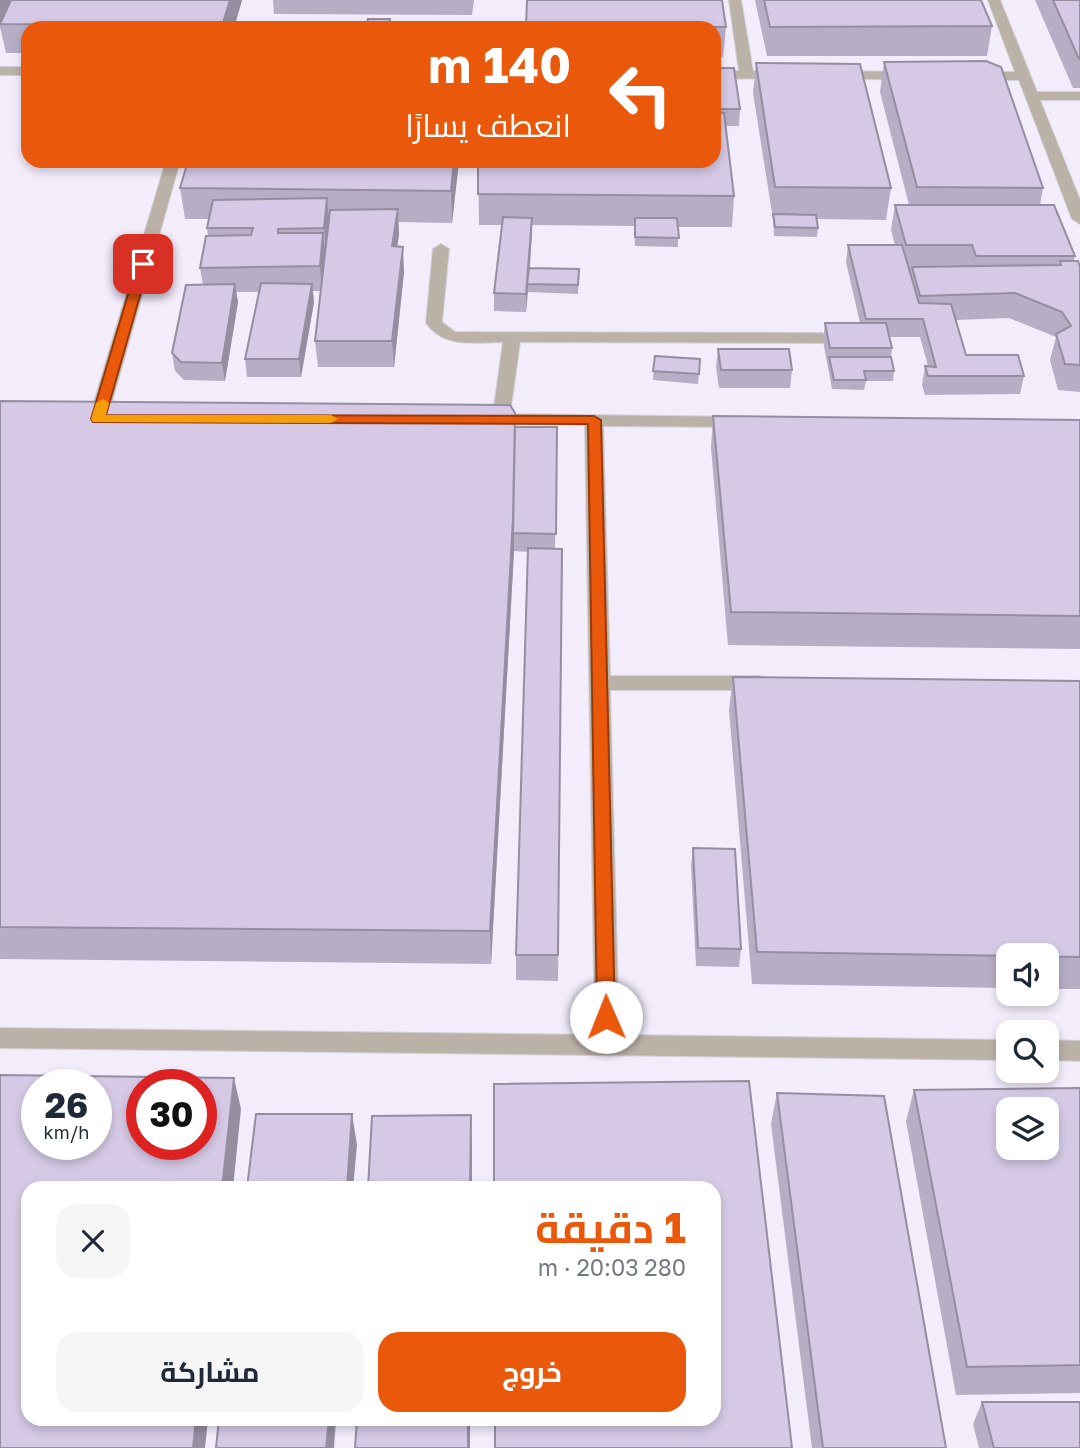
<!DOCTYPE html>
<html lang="ar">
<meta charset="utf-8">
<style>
:root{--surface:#fff;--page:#f6f6f7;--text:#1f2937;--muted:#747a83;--accent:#ea580c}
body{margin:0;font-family:"Golos Text",Cairo,sans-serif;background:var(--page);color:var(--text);direction:rtl;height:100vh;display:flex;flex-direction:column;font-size:26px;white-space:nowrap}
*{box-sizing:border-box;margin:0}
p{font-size:23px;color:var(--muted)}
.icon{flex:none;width:38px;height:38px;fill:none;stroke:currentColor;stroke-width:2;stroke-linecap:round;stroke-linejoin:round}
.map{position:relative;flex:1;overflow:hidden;direction:ltr}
.details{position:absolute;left:21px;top:1181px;width:700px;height:245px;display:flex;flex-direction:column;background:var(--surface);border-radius:21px;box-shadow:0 4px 10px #0003;direction:rtl}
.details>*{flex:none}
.top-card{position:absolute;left:21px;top:21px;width:700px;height:147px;border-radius:21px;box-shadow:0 4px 10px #0003;direction:rtl;background:#ea580c;color:#fff;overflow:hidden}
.controls{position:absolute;left:996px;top:943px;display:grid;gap:14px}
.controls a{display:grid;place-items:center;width:63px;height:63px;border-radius:14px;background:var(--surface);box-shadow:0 4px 10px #0003;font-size:35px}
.speed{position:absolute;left:21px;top:1069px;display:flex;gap:14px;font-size:35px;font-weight:700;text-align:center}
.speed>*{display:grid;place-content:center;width:91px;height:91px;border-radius:50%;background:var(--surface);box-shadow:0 4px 10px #0003;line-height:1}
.speed small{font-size:18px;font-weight:400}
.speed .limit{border:10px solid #d22;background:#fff;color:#111}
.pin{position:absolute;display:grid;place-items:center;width:60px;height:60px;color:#fff;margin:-30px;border-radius:14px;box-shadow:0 4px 10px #0006}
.me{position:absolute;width:77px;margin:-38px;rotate:359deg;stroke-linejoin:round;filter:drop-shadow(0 0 5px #0008)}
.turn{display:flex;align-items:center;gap:24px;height:147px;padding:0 35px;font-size:32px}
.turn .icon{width:91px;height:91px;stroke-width:2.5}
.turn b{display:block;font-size:49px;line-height:60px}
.round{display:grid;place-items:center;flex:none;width:74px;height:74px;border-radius:21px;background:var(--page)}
.overview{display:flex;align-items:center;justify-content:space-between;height:119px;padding:0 35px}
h1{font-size:42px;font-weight:700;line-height:52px;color:var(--accent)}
.action{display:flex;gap:14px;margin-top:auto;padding:14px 35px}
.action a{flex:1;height:80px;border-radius:21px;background:var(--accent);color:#fff;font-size:28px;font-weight:700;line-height:80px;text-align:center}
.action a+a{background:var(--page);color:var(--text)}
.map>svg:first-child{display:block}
</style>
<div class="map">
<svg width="1080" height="1448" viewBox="0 0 1080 1448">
<rect width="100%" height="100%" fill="#f8f6fc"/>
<path fill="#f2ecfb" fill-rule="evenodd" d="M0,0H1080V1448H0ZM28,28H714V161H28ZM1008,956H1046V994H1008ZM1008,1032H1046V1071H1008ZM37,1085H96V1144H37ZM142,1085H201V1144H142ZM1008,1110H1046V1148H1008ZM28,1188H714V1419H28Z"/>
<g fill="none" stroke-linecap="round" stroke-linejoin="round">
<g stroke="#d2d0d7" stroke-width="2">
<path id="minor" d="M729,0H741L753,71L786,72V78L714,79V71H739Z
M988,0H1000L1037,92H1080V100H1040L1080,200V224L1072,219L1019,80H978L971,76L978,72H1015Z
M0,67H28V75H0Z
M834,71L911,72L918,76L911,80L829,78V72Z
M166,161H180L107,419L98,424L92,423L89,419Z
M441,244L449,249L442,322L455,332L822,333L830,338L822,343L520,342L510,414L742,417L751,422L742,427L603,426L610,676H759L766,678L769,683L766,688L759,690H610L619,1035L1008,1040V1060L0,1048V1028L595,1035L585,425L481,423L478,419L481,415L493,414L503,342C475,342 444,349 426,323L433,249Z
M1046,1040L1080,1041V1061L1046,1060Z"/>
</g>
<use href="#minor" fill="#bbb2a7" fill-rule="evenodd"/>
</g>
<path fill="#b7adc5" d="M0,0H242L234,28H28V53H6L0,27Z
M273,0H474L472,15L274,14Z
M527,0L726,27L723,57H714V28H526Z
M755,0H981L992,26L987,56H767Z
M1035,0H1080V88H1073Z
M884,62L1043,188L1040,205L1075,256L1074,261L1080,267V392L1058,390L1050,360L1056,337L1009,318L956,320L966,355L1024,376L1020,394L925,395L922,385L925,366H928L920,337H889L892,348L891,357L894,371L893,381H866L864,390L832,389L823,341L825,323H860L846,262L848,245H895L891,230L895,205H909L880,92Z
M756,63L891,188L886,220L817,219L818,228L817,237L774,236L773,219L753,93Z
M714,68L740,109L739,126H726L734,196L732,227H678V247L635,246L634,226L532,225L530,268L579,269L578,294L528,292L526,312L494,311V293L502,225H479L478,161H714Z
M459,161L452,223L398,222L399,234L397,246L404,272L394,367H318L315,341L321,291H313L314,302L301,377H247L245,359L259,292H236L238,302L225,381L184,380L175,371L172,353L203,285L200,268L208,236L207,228L209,219H185L180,188Z
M718,349L792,370L790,388H719L716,367Z
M655,356L700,359L698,384L653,380Z
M0,401L515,427H557L555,549H562L558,981L516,980V955L528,552L514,551L491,964L0,959Z
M713,416L1080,420V649L728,645L711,448Z
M733,677L1080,681V989H1046V956H1008V988L752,984L729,710Z
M693,848L741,949L739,967L696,966L691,866Z
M1080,1088V1393L956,1395L906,1121L914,1090Z
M777,1093L946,1448H812L771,1124Z
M982,1402L1080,1448H979L973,1424Z"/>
<path fill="#958da0" d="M0,0H11L0,23Z
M230,0H242L234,28H222V26Z
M454,161H459L452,223L451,191Z
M327,198L329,223L326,253L324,228Z
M398,209L399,234L394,271L392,246Z
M532,218V235L526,312V294Z
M323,233L326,258L322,291L320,266Z
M403,247L404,272L394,367L392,341Z
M235,284L238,302L225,381L222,363Z
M312,284L314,302L301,377L299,359Z
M515,413L514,551L491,964L490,931Z
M234,1078L241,1109L233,1188H222Z
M352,1114L357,1145L353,1188H347Z
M471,1115L472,1146V1188H470Z
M196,1419H208L205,1448H193Z
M329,1419H336L334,1448H326Z
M468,1419H470V1448H468Z"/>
<path fill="#d5c9e5" stroke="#958da0" stroke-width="2" fill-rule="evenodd" d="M11,0H230L222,26L0,24Z
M527,0H722L726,27L526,26Z
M764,0H981L992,26L770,27Z
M1053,0H1080V59H1079Z
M368,19H390L388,28H366Z
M986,61L1001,67L1043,188L917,187L884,62Z
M756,63L860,64L891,188L775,187Z
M714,68H734L740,109H714Z
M714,113H724L734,196L478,194V161H714Z
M188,161H454L451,191L180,188Z
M327,198L324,228L278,229V233H323L320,266L200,268L206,236L251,235L253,228H207L213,200Z
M895,205H1054L1075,256H976L972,245H906Z
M398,209L392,246L403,247L392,341H315L330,210Z
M773,214L816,215L818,228L775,227Z
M503,217L532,218L526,294L494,293Z
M635,218H677L679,238L635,237Z
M848,245H902L919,303L951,304L966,355H1018L1024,376H928L925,366L936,367L923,319H866Z
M1060,261H1078L1080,267V365L1065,364L1056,334L1071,326L1062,312L1015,293L920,296L912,267L1061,265Z
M529,268L579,269L578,285L527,284Z
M261,283L312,284L299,359H245Z
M235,284L222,363L181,362L172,353L186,285Z
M825,323H886L892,348H830Z
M718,349H789L792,370H721Z
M655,356L700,359L699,374L653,371Z
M829,357H891L894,371H864L866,380H834Z
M0,401L510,405L515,413L513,518L490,931L0,927Z
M713,416L1080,420V616L731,612Z
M515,427H557L556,534L513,533Z
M528,548L562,549L558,955H516Z
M733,677L1080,681V957L757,952Z
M693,848L735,849L741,949L698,948Z
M0,1075L234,1078L222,1188H28V1419H196L193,1448H0ZM37,1085H96V1144H37ZM142,1085H201V1144H142Z
M749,1081L792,1448H495V1419H714V1188H494V1084Z
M1080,1088V1365L967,1367L914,1090ZM1008,1110H1046V1148H1008Z
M777,1093L884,1096L946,1448H823Z
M256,1114H352L347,1188H247Z
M471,1115L470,1188H368L372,1116Z
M982,1402H1080V1448H994Z
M219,1419H329L326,1448H216Z
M357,1419H468V1448H355Z"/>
<path fill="#ea580c" stroke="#983908" stroke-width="2" d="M143,261L149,264L106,415L594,416L601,420L615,1017L613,1022L606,1025L600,1022L597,1017L588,424L93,422L91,419L137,264Z"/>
<path fill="#f59e0b" d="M103,399L109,403L106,415H331L338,419L331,423L93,422L91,419L96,403Z"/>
</svg>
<div class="controls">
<a><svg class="icon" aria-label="sound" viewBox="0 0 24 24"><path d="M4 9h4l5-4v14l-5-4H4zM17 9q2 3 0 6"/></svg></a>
<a><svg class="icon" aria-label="search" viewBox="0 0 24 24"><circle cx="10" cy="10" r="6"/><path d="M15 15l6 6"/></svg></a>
<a><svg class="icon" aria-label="layers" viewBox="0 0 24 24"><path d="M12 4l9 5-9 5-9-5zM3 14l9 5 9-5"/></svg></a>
</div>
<div class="speed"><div>26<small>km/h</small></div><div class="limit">30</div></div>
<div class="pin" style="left:143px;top:264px;background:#d93025"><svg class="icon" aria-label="arrive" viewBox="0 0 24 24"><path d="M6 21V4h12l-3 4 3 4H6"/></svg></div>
<svg class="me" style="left:606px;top:1017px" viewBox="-20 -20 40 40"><circle r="19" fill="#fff"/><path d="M0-13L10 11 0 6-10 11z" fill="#ea580c"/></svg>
<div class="top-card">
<div class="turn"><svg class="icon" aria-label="left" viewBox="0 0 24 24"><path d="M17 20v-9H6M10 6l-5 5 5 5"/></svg><div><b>140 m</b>انعطف يسارًا</div></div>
</div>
<section class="details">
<div class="overview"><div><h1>1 دقيقة</h1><p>280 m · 20:03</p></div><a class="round"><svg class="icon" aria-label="close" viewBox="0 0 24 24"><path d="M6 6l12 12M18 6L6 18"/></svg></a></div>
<div class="action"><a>خروج</a><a>مشاركة</a></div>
</section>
</div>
